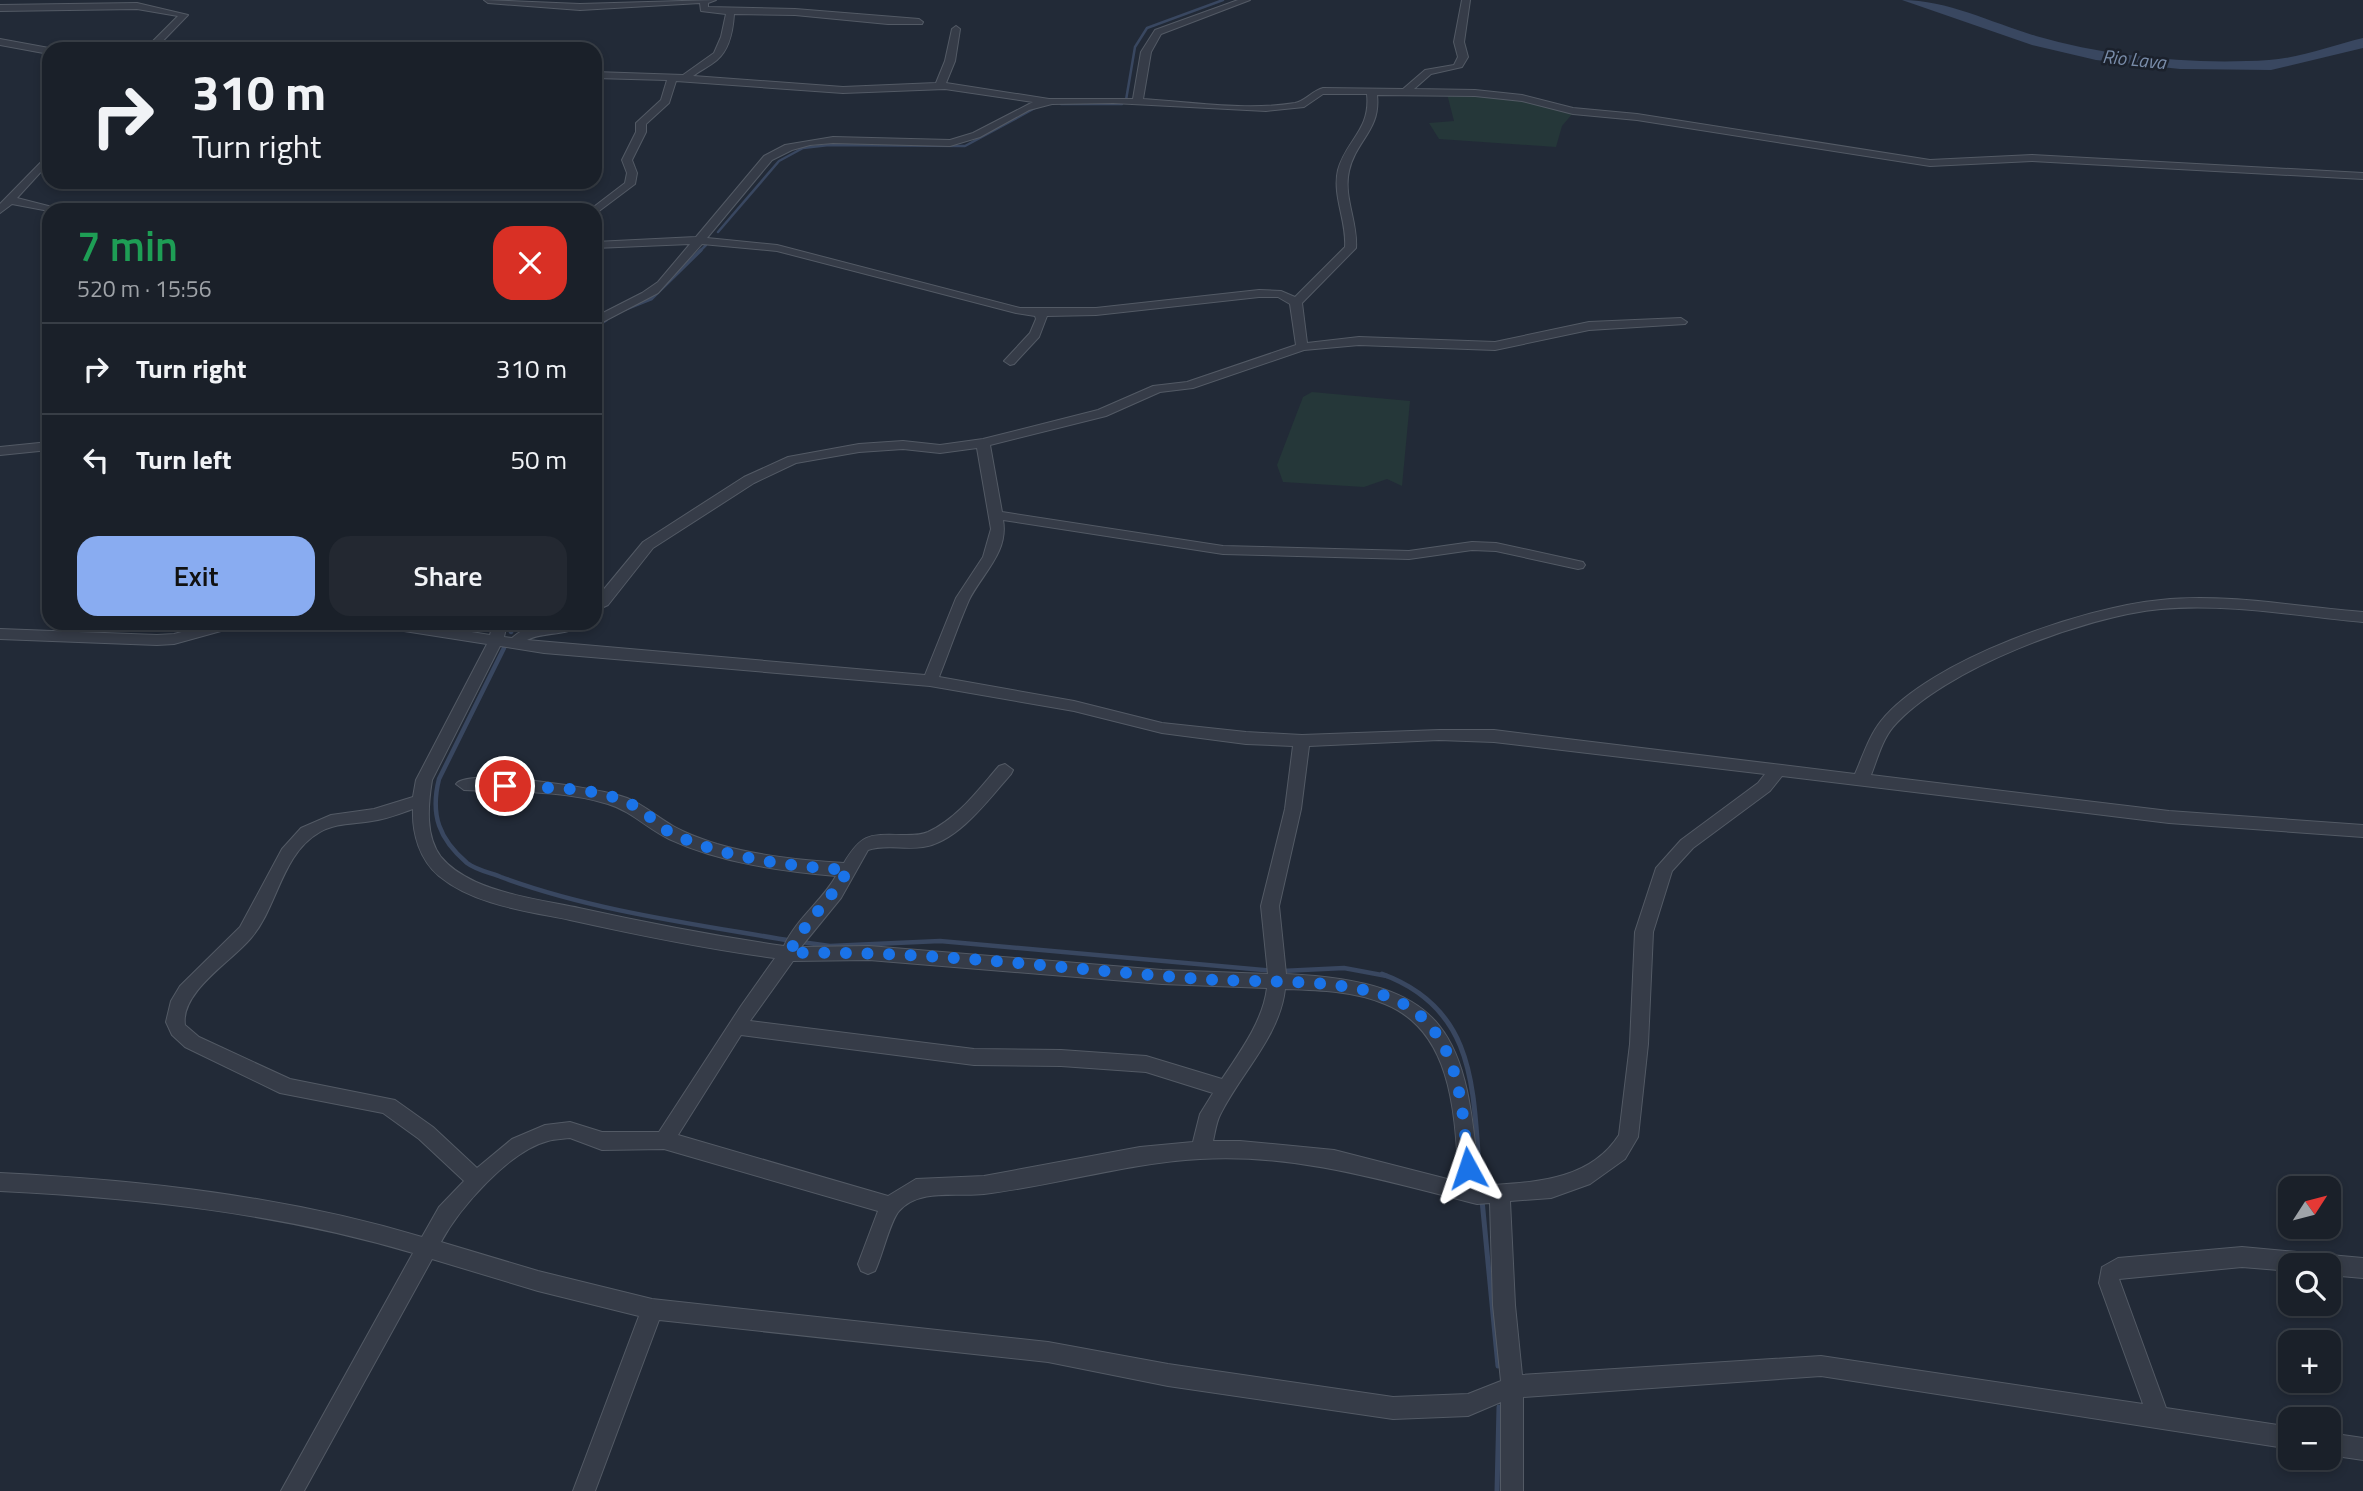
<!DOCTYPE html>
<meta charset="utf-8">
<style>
:root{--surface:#1a2029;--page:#232831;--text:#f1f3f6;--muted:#9fa3a8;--line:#383e46;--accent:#89acf1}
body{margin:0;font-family:"Titillium Web",sans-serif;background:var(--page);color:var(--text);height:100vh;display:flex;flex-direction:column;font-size:26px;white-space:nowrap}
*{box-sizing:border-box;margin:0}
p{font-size:23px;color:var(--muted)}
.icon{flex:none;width:38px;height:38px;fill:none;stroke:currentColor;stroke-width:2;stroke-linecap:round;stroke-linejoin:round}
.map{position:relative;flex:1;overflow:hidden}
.sheet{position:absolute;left:42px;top:203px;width:560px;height:427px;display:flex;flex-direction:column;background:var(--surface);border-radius:21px;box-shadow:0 4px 10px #0003,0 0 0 2px var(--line)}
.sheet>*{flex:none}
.hud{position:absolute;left:42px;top:42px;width:560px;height:147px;border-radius:21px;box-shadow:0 4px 10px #0003,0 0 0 2px var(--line);background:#1a2029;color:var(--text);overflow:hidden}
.needle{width:46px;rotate:54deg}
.buttons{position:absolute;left:2278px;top:1176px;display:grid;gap:14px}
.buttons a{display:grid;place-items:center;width:63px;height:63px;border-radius:14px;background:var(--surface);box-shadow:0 4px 10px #0003,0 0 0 2px var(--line);font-size:35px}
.pin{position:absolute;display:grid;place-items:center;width:60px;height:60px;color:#fff;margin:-30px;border:4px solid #fff;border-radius:50%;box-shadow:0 2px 7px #0007}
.me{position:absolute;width:77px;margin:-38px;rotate:355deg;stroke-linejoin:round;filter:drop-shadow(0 0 5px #0008)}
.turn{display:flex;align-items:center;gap:24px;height:147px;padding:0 35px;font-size:32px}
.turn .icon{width:91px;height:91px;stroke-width:2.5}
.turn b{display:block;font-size:49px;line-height:60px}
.round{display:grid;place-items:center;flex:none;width:74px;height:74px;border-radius:21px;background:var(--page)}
.summary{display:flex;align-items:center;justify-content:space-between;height:119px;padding:0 35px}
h1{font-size:42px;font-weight:600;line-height:52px;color:#1e9e55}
.primary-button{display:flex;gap:14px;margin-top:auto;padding:14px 35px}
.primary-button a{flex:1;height:80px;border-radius:21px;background:var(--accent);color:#111;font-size:28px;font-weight:600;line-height:80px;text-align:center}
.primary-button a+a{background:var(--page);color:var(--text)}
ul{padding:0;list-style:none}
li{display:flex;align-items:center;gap:21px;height:91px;padding:0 35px;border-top:2px solid var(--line)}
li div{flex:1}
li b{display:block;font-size:26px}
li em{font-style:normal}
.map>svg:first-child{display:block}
</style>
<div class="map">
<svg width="2363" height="1491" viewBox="0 0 2363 1491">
<rect width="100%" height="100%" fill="#222a37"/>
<path fill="#253739" d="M1447,94L1524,100L1573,113L1562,126L1556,147L1439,139L1429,123L1454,121Z
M1312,392L1410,401L1402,486L1387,479L1364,487L1283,482L1277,465L1303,397Z"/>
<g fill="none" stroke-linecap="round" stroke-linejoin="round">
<path stroke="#394760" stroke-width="2.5" d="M1126,100L1135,47L1147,28L1223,0
M1061,104H1122
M718,232L779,161L803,148L829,145L965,146L1035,108
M699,252L706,245"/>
<path stroke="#394760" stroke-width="3.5" d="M626,309L651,299L701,250
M595,327L606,320"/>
<path stroke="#394760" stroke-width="4.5" d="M511,632L515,623
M504,648L439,779C430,815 439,839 467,863C476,870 491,873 501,877C593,911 695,924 792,941
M801,942L830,946L940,941L1274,971
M1282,971L1344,968L1387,976"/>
<path stroke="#394760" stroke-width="5" d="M1382,974C1483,1011 1472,1100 1481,1191
M1482,1200L1498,1366
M1497,1491L1499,1407"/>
<path fill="#394760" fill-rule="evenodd" d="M1902,0C1948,0 1992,23 2036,36C2109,57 2193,65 2269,60C2300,58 2333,45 2363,38V48L2271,70L2180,69L2096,60L2032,45Z"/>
<g stroke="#535a65" stroke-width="2">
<path id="minor" d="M484,0L580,4L716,0L708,3V7L795,9L919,19L923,22L922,24H888L795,15L734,14C733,30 730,49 717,60C710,66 701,70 693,76L843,87L936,83L945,61L952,29L956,26L960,29L955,61L946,83L1049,99H1133L1141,52L1155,30L1238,0H1250L1161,34L1151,52L1143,99C1192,102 1246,111 1295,103C1305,101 1312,91 1323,88L1403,89L1425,70L1454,65L1458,57L1454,42L1462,0H1470L1464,42L1468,57L1462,67L1431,74L1414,89L1475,90L1522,95L1573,108L1637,114L1930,160L2032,155L2363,173V179L2032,161L1930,166L1637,120L1573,114L1522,101L1475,96L1377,95C1381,130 1356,140 1349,171C1343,197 1358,222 1356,248L1302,303L1307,343L1359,337L1495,342L1589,322L1681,318L1687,322L1685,324L1589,330L1495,350L1359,345L1304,350L1193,388L1160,392L1106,416L990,445L1002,512L1223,546L1409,551L1472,542L1496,543L1583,562L1585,565L1583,568L1578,569L1496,551L1472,550L1409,559L1223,554L1003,520C1009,552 982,574 969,600C958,625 949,652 939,677L1074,701L1162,723L1246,732L1302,735L1439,730H1494L1855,774C1863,756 1869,736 1881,721C1930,660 2084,607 2161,600C2227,593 2297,607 2363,612V622C2297,616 2228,603 2161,609C2085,616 1943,669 1893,727C1882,740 1877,760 1871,775L2169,811L2363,825V837L2169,823L1782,776L1770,791L1693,848L1672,871L1653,932L1648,1044L1638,1137L1625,1159L1590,1184L1551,1198L1510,1201L1515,1305L1522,1375L1821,1356L2143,1404L2099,1283L2102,1267L2118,1258L2242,1247L2363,1258V1278L2329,1275V1265H2291V1271L2242,1267L2119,1279L2166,1408L2291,1427V1449L1821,1376L1523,1397V1491H1501V1402L1468,1416L1393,1419L1168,1386L1048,1362L659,1320L595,1491H573L639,1316L538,1291L432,1259L304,1491H281L413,1253C279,1213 139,1198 0,1191V1173C142,1180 285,1196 422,1237L439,1207L464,1181L419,1139L383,1113L280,1093L185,1047L172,1035L166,1022L171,1001L180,986L240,927L282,849L301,828L331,815L374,809L413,797L416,780L487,644L385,628L378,623H416L490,635L493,623H507L504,637L512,638C530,621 559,623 582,623C569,637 544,631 527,640L925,675L956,598L983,557L991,529L977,448L940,453L903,449L859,452L796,463L754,483L653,548L608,605L595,611V600L643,542L744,477L788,457L859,444L903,441L940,445L983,439L1098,410L1153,386L1187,382L1296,345L1290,304L1278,297H1259L1096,315L1047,316L1039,337L1014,364L1010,365L1004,361L1030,333L1036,319L1035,316L1016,313L777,251L702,244L658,293L595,326V317L642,293L658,282L690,244L595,248V242L696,237L764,156L785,145L833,137L950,140L973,133L1033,102L945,89L843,93L676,81L669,103L646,124V132L632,160L637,173L635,184L595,214V210L591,209L625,183L627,173L622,160L636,132V123L661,100L667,80L595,78V72L683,75L714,53L721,37L726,14L701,11L700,3L580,10L488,3ZM1323,94H1367C1371,130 1346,140 1338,170C1332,196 1347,221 1345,247L1295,297L1281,291L1259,290L1096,308H1020L777,245L707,238L772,160L792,150L810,145L833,143L950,146L980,137L1029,110L1052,104L1113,103L1266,111L1304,107ZM500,646L544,653L930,686L1074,711L1162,733L1246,744L1293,746L1285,809L1261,906L1268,974L1162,970L869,946L801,947L841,898L868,850C885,844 904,850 923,847C958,842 989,799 1011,774L1013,770L1005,764L999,766C978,790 958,818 928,832C921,835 914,835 906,835C871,835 863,831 844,863C801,860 758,856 717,844C702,839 687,834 673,826C657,817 644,805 627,798C605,789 468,767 456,784L464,790C512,792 562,790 608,804C631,811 648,829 669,839C721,863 780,871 836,876C822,901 796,919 784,946C715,936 647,923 579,908C545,901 508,896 476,882C463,876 450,868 441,857C425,836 428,805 432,780ZM1439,740L1494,742L1765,774L1758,783L1681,840L1656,868L1635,932L1630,1044L1619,1135C1588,1183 1530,1182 1479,1186C1467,1034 1450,982 1286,974L1279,906L1301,809L1309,746ZM413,809C412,834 420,860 439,876C474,905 527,911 570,920C638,935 706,949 775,958L741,1006L659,1132H602L570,1122L545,1125L512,1139L477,1168L433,1127L395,1100L290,1079L199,1037L185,1025C180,992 232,961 251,938C278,907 281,854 320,832C335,823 354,824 372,821C386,819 399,814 413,809ZM869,960L1162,984L1267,988C1263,1021 1240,1052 1222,1079L1146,1056L1061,1050L974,1049L750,1021L793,961ZM1285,989C1318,990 1354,991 1385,1004C1454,1032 1455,1118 1459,1182L1334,1150L1240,1141H1213C1215,1133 1216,1123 1220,1115C1240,1074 1280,1036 1285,989ZM741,1035L974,1065L1061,1066L1146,1072L1213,1093L1200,1114L1193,1142L1140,1147L984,1176L916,1179L888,1196L678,1135ZM570,1138L602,1150L664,1149L878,1211L858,1264L861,1271L868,1274L875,1271C882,1257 890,1221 899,1211C919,1188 957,1197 984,1194C1057,1185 1127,1163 1200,1159C1294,1153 1386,1181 1477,1204L1490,1203L1493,1305L1501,1381L1468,1394L1393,1397L1168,1364L1048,1342L652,1299L538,1271L441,1242C459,1208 509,1151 548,1141C555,1139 563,1139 570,1138Z
M137,3L188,15L155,49H145L178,16L137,9L0,11V5Z
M0,39L49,48L52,49H49V54L0,45Z
M49,154V163L17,198L64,210L49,211L12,204L0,213V204Z
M49,442V450L0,455V447Z
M216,623H241L239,626L174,644L157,645L0,639V629L157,635L174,634Z
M2329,1433L2363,1438V1460L2329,1455Z"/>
</g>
<use href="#minor" fill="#363c48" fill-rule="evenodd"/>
</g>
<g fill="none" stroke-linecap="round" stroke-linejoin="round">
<path stroke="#1a73e8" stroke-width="12" stroke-dasharray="0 21.6" d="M505,786C543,788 603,786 636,807C650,815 660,828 675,835C730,859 789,866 848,870C831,900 804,923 789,953C926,950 1064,969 1200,979C1259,984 1364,974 1413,1010C1461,1044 1463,1114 1468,1168"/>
</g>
<g text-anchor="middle" stroke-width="5" stroke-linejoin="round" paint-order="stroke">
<g font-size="19" font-style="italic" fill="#7a8daa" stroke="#1b212c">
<text transform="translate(2134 59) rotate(6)" y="7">Rio Lava</text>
</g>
</g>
</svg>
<div class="buttons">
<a><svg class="needle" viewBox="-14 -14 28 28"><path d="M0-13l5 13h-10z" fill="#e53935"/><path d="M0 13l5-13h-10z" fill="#9fa3a8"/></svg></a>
<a><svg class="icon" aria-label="search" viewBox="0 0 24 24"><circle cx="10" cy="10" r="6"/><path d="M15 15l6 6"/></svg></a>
<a>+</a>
<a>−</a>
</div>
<div class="pin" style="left:505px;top:786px;background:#d93025"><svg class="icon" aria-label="arrive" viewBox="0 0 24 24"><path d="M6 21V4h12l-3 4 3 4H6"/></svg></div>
<svg class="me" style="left:1468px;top:1168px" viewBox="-20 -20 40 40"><path d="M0-17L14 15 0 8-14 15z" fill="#1a73e8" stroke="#fff" stroke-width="4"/></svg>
<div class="hud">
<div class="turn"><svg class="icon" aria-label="right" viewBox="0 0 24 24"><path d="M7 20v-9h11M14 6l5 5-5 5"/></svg><div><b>310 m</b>Turn right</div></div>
</div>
<section class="sheet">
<div class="summary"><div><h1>7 min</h1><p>520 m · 15:56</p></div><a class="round" style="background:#d93025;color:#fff"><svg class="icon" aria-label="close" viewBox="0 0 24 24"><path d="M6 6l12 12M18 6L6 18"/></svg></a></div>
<ul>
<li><svg class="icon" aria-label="right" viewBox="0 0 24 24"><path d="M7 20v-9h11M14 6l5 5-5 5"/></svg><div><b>Turn right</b></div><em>310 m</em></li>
<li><svg class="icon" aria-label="left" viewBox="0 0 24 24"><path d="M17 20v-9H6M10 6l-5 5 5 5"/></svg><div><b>Turn left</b></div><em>50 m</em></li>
</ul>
<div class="primary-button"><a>Exit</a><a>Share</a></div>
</section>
</div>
